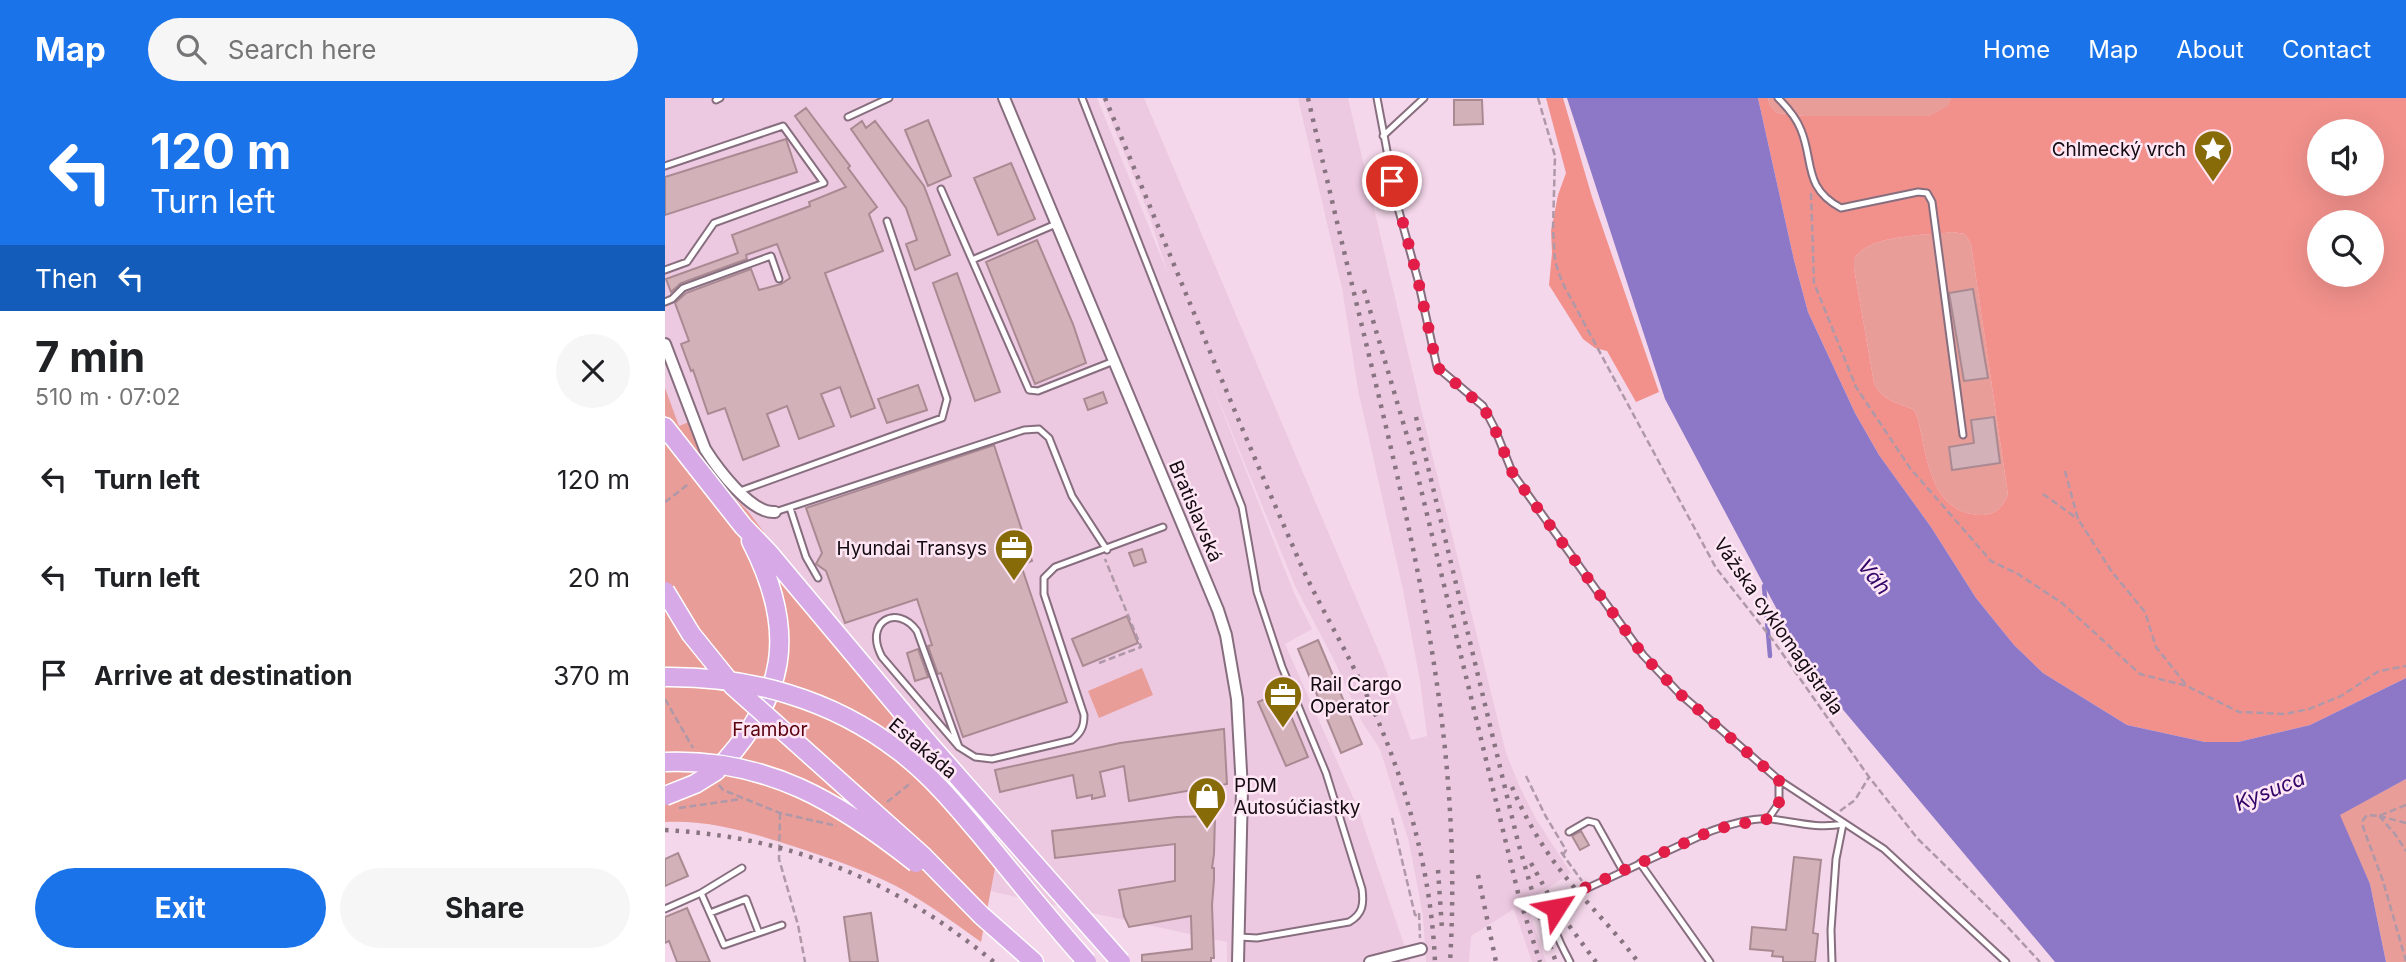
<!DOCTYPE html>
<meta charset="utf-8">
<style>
:root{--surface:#fff;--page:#f6f6f6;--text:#202124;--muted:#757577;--accent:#1a73e8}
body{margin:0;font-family:Inter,sans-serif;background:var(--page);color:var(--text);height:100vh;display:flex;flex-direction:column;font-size:26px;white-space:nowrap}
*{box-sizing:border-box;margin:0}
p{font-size:23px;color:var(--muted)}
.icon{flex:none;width:38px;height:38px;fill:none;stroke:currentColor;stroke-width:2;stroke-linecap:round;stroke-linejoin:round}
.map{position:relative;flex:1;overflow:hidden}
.drawer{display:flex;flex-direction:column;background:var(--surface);width:665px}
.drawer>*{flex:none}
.guide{background:#1a73e8;color:#fff;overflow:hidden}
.controls{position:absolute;left:1642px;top:21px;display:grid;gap:14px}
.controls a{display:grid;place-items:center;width:77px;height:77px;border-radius:50%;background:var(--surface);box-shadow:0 7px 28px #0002;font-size:35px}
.pin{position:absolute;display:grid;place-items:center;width:60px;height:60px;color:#fff;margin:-30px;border:4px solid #fff;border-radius:50%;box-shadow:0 2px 7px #0007}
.me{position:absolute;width:77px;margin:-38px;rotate:56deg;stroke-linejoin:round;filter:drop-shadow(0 0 5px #0008)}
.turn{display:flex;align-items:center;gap:24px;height:147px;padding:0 35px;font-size:32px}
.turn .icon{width:91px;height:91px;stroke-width:2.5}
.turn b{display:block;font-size:49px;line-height:60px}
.then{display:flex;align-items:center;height:66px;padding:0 35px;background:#0003;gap:14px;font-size:26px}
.round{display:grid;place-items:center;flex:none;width:74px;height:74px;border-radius:37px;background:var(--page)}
.summary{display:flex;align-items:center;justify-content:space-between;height:119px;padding:0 35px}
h1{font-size:42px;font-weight:700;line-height:52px}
.button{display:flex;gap:14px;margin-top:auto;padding:14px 35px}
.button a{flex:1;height:80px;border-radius:42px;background:var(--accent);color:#fff;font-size:28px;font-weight:700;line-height:80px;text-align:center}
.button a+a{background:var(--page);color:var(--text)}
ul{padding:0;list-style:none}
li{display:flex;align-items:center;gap:21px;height:98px;padding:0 35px}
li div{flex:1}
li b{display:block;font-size:26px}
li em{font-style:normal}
header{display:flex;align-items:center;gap:42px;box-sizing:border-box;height:98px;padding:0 35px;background:var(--accent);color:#fff}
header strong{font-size:33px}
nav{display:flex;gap:38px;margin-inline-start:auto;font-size:24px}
.search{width:490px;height:63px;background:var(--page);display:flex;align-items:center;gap:18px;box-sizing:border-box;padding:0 24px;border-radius:38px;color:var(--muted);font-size:26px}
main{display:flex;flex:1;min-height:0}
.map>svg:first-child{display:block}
</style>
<header>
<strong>Map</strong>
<div class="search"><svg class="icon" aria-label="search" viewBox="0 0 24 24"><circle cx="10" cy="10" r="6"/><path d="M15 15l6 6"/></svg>Search here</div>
<nav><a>Home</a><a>Map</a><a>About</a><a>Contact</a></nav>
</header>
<main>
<section class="drawer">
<div class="guide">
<div class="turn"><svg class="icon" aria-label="left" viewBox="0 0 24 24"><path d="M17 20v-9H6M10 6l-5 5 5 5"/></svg><div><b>120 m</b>Turn left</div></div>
<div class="then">Then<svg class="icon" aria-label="left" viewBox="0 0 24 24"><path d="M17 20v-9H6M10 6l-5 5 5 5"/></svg></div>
</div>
<div class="summary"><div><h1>7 min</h1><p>510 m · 07:02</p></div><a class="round"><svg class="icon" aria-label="close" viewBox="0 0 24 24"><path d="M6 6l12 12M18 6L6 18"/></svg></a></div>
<ul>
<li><svg class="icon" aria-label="left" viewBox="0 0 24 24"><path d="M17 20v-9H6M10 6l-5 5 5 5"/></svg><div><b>Turn left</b></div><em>120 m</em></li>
<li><svg class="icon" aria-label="left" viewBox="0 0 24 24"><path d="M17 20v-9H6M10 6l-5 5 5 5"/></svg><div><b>Turn left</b></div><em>20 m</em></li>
<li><svg class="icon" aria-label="arrive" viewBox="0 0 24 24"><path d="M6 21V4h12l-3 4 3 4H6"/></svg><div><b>Arrive at destination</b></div><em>370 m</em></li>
</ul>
<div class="button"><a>Exit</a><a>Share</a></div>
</section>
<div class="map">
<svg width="1741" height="864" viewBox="0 0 1741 864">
<rect width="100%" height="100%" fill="#f4d7ea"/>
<path fill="#edc9e1" d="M0,0H432L503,176L484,117L437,0H479L717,561L746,642L762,638L755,583L738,492L693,292L677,190L633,0H683L765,348L841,655L854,687L871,721L906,775L861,804L881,864H867L849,811L806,838L804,864H761L758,818L744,744L715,651L697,624L669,562L631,490L541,271L629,495L647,531L620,546L692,708L745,864H562V844L329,794L218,756L144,714L0,720Z"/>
<path fill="#e99d98" d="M1103,0H1286L1284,8L1263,18H1139L1112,15L1105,7Z
M1287,134L1300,136L1306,146L1343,397C1336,411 1331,417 1315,417C1265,415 1262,358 1253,321L1249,312C1232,304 1217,303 1209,285L1189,170V161C1204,136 1259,138 1287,134Z
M0,290L14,328L24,324L36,353L64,389L68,399L82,412L124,467L178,530L141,491L9,331L0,317Z
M0,341L10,357L58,414L269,659L330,770L316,844C288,824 261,804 231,788C194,769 155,757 115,744C77,732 41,722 0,724Z
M477,570L488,597L434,620L423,593Z
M1741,681V864H1721L1705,786L1674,717Z"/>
<path fill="#f2918c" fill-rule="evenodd" d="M881,0H898L927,99L994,294L971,304L942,253L930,250L918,241L884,187L887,155L886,133L893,97L901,75Z
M1093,0H1103L1105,7L1112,15L1139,18H1263L1283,8L1286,0H1741V580L1645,627L1573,644H1540L1462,627L1378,575L1349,547L1311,500L1266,429L1214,357L1190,315L1143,214L1129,162ZM1654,33H1706V86H1654ZM1654,124H1706V177H1654ZM1287,134L1300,136L1306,146L1343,397C1336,411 1331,417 1315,417C1265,415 1262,358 1253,321L1249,312C1232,304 1217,303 1209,285L1189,170V161C1204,136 1259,138 1287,134Z"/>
<path fill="#8c78c7" d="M902,0H1093L1129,162L1143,214L1190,315L1214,357L1266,429L1311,500L1349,547L1378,575L1462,627L1540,644H1573L1645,627L1741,580V681L1675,717L1705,786L1721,864H1390L1143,570L1000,301Z"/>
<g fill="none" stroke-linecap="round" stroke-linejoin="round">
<path stroke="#8c78c7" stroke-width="4.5" d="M1099,488L1105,558"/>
</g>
<path fill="#d2b1b9" stroke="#aa8a92" stroke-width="2" d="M789,2H817L818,26L789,27Z
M141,10L185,68L183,70L212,109L204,116L218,153L160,175L210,310L186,319L175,289L156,296L169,328L134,341L122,308L102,316L114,348L78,362L60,310L43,316L28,272L26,273L16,246L24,243L10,205L21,195L86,171L94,192L116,186L125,180L112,146L81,157L82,161L16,185L6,194L1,181L73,155L67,137L145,108L144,104L181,89L130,18Z
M263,22L286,78L263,88L240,32Z
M197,23L201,30L210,23L259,88L285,157L250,172L241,146L252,142L241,110L186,31Z
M121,41L132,74L0,117V79Z
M346,65L370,121L333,137L309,80Z
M372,142L408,226L421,265L370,286L321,164Z
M292,175L335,294L310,303L268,185Z
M1308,191L1323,280L1299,283L1284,195Z
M253,287L262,312L222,325L213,301Z
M438,294L442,305L423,312L419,301Z
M1329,319L1335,365L1287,372L1284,349L1309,345L1306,322Z
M329,347L367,463L356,467L402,604L298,639L276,575L273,576L263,548L267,547L252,501L180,525L161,473L151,466L157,455L141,410Z
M477,451L481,464L469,468L464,455Z
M462,518L473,545L418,568L407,541Z
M653,542L697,646L676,655L633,551Z
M253,551L263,579L250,583L242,555Z
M616,594L643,659L621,668L593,604Z
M559,631L562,686L464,703L459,668L435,674L440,698L427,701V697L412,700L408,677L335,694L330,672L455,645Z
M550,718L549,756L547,770H549V782L547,807L549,860H546V864H477V857L527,851L526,818L464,829L459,818L454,792L510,783V746L390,760L387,733L512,719Z
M916,733L924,747L915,752L907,738Z
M13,755L23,778L0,788V761Z
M1129,759L1156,762L1148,835L1153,836L1150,864H1118V859L1107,858L1108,853L1085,851L1087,829L1121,832Z
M22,810L31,831L45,864H12L4,843L0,845V819Z
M206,815L213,864H185L179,819Z"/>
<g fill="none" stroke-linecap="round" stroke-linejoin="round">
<g stroke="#876e7f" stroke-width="9">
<path id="lane" d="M417,0L577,409L592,494L617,569L661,675L697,791C699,806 698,816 684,824L592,840L574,839
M712,0L732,106L753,182L772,269L818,308L829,329L848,376L978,557L1014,595L1114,682L1219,751L1341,864
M1113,0C1121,8 1132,21 1136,32C1149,63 1138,90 1176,110L1253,94L1262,95L1267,104L1298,337
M51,2L55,0
M183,19L224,0
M718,38L759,0
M0,68L118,28L159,85L49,125L22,164L0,172
M276,91L364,292L373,293L449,263
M307,162L391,126
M0,204L7,201L18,190L106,158L114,181
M75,393L277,320L282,301L222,123
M125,410L141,459L153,480
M110,414L359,332L374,331L384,340L407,398L442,452
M294,649L252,533C232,505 198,524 217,559L294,649L310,659L327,661L407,642C416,635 419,629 419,617L379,496V480L390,469L498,429
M1103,721L1114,705V682
M904,734L923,723L931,725L958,773
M975,765L1045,864
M36,795L77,770
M0,811L36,795L59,847L117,827
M45,815L81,801L94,835
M905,864C894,841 879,823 899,801L1046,733C1064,727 1087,719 1106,721C1130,724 1153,731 1178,726L1171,761L1166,832L1167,864"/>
</g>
<g stroke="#876e7f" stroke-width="14">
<path id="street" d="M339,0L516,423L553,512L561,537L572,601L577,691L573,864
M0,246L40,351C52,370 86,416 110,414
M705,864L756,851"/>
</g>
<g stroke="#fff" stroke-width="21">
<path id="primary" d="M0,329L78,428L104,455L264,646
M51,673C122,599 133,534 86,443
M317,818L369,864"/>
</g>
<path stroke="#af98a7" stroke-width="2.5" stroke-dasharray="7 3.5" stroke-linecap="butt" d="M873,0L890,58L888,131L890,163L897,184L1051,470L1110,545L1204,679L1253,741L1338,824L1375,864
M1146,95L1149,185L1191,289L1245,370L1326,463L1353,476L1397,505L1475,576L1522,588L1574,614L1620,616L1644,611L1676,598L1714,573L1741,568
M1400,373L1413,421L1447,474L1480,514L1491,549L1522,588
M1378,396L1413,421
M0,404L25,385
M434,565L476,549L440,461
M0,601L28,650
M861,678L880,717L901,752L898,757
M54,687L58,692L115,715L172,728
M222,704L247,684
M1741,707L1714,718L1702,717L1698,722V729L1718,783L1741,863
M14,710L77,701
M1175,713L1190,702L1204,679
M115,715L114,761L133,827L140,864
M1714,718L1730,736L1741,753
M1714,718L1741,725
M727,720L750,817L754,818
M896,754L917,783
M754,815L755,840"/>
<use href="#lane" stroke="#fff" stroke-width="5"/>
<use href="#street" stroke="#fff" stroke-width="10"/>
<use href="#primary" stroke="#d7aae7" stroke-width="18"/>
<path stroke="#877480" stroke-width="4.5" stroke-dasharray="3.5 7" stroke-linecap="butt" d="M440,0C503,151 564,303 630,453C649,499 675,540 696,585C738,672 766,768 770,864
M643,0C666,100 690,199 714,299C759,490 797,665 785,864
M699,192L748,358L854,799L875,864
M751,319L853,744L874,817L891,864
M847,689C861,722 880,754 903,782C926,810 952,835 973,864
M0,732C128,739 230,783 329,864
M866,765L891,810L931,864
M773,772L777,831
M813,777L831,864"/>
<g stroke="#fff" stroke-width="21" stroke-linecap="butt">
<path id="primary-bridge" d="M0,493L26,536L68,588L258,758L317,818
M0,579C84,578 167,601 234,653C267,678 293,710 319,741C353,782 386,824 422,864
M264,646L456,864
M0,664C102,660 174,704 251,765
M0,698L30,686L51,673"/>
</g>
<use href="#primary-bridge" stroke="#d7aae7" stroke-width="18"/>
</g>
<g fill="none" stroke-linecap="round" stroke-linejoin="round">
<path stroke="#e11d48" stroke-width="12" stroke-dasharray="0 21.6" d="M727,83L753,182L772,269L818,309L829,329L848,376L978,557L1014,595L1114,682V705L1103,721L1064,728L1046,733L913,793L899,801L891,810"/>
</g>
<defs>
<g id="sight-pin" transform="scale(2.0125)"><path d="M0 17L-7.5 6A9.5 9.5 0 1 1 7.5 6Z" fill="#876b09" stroke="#fee6f5"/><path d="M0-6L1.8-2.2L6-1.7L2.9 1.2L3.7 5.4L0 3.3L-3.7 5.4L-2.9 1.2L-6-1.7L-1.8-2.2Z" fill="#fff"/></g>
<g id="office-pin" transform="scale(2.0125)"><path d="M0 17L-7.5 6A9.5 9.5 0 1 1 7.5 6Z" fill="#876b09" stroke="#fee6f5"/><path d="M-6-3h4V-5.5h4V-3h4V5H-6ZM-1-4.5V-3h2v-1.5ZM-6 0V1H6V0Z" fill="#fff"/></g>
<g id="shop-pin" transform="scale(2.0125)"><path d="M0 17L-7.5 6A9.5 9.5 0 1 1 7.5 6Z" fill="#876b09" stroke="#fee6f5"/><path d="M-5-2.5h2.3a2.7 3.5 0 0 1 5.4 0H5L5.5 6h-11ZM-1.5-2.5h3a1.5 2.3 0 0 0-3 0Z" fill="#fff"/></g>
</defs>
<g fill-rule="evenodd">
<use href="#sight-pin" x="1548" y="51"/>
<use href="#office-pin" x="349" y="450"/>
<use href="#office-pin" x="618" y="597"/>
<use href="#shop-pin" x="542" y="698"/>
</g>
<g text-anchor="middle" stroke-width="5" stroke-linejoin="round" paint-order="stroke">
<g font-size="19" fill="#140b11" stroke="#fee6f5" text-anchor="end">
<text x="1521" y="58">Chlmecký vrch</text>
<text x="322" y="457">Hyundai Transys</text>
<text x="645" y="593" text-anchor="start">Rail Cargo<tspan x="645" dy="22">Operator</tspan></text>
<text x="569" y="694" text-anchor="start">PDM<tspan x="569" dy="22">Autosúčiastky</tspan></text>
</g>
<g font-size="19" fill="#140b11" stroke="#fee6f5">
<text transform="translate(531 413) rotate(67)" y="7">Bratislavská</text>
<text transform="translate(1114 528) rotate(55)" y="7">Vážska cyklomagistrála</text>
<text transform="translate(258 650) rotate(40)" y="7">Estakáda</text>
</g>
<g font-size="19" fill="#5a010c" stroke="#fee6f5">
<text x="105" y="638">Frambor</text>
</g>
<g font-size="21" font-style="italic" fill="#320669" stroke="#fee6f5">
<text transform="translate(1209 479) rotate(51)" y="7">Váh</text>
<text transform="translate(1605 693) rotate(-22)" y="7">Kysuca</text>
</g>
</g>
</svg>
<div class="controls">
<a><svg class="icon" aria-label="sound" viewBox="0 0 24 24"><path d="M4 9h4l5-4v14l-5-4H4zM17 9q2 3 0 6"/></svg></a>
<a><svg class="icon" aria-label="search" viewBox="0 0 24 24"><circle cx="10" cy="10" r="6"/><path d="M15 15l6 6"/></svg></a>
</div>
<div class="pin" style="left:727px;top:83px;background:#d93025"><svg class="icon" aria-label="arrive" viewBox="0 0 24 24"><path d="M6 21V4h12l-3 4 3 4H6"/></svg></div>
<svg class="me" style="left:891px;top:810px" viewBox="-20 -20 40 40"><path d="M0-17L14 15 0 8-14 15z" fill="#e11d48" stroke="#fff" stroke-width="4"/></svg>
</div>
</main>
